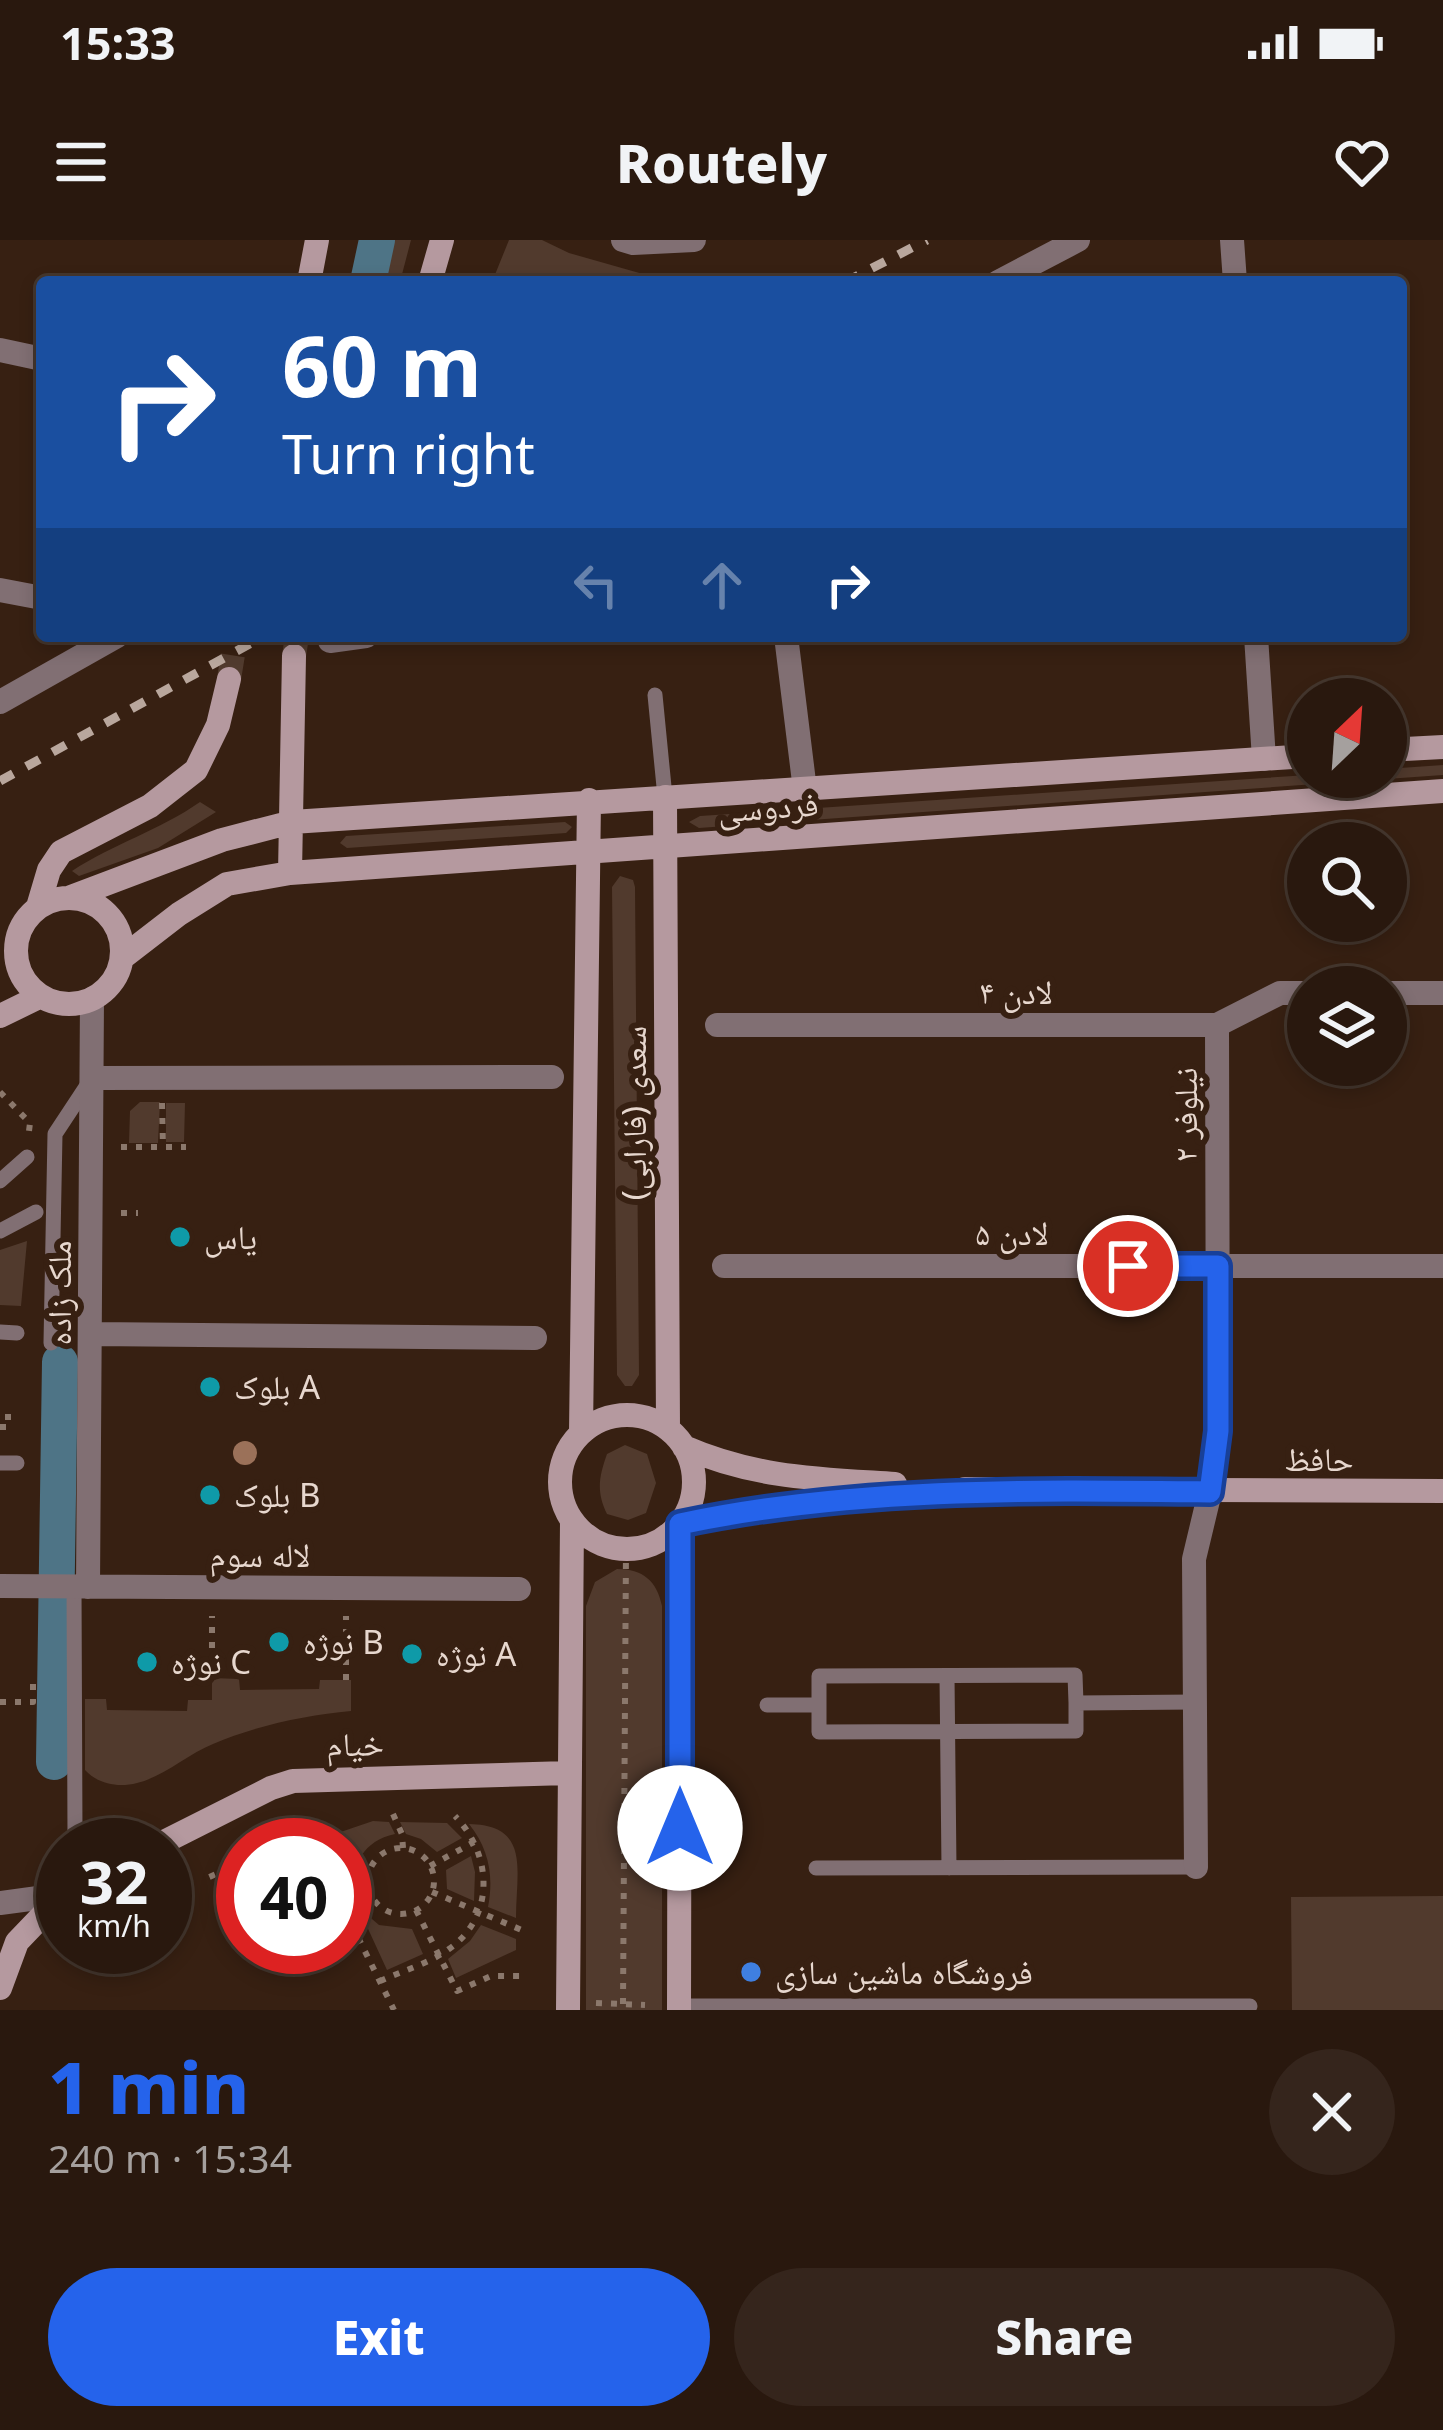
<!DOCTYPE html>
<meta charset="utf-8">
<style>
:root{--surface:#29180e;--page:#35251c;--text:#f1f3f6;--muted:#a5a09e;--line:#45372e;--accent:#2563eb}
body{margin:0;font-family:"Noto Sans","Noto Naskh Arabic",sans-serif;background:var(--page);color:var(--text);height:100vh;display:flex;flex-direction:column;font-size:45px;white-space:nowrap}
*{box-sizing:border-box;margin:0}
p{font-size:39px;color:var(--muted)}
.icon{flex:none;width:66px;height:66px;fill:none;stroke:currentColor;stroke-width:2;stroke-linecap:round;stroke-linejoin:round}
.map{position:relative;height:1770px;overflow:hidden}
.side{display:flex;flex-direction:column;background:var(--surface);flex:1}
.side>*{flex:none}
.guide{position:absolute;left:36px;top:36px;width:1371px;height:366px;border-radius:12px;box-shadow:0 6px 18px #0003,0 0 0 3px var(--line);background:#1a4fa0;color:#fff;overflow:hidden}
.needle{width:78px;rotate:25deg}
.tools{position:absolute;left:1287px;top:438px;display:grid;gap:24px}
.tools a{display:grid;place-items:center;width:120px;height:120px;border-radius:50%;background:var(--surface);box-shadow:0 6px 18px #0003,0 0 0 3px var(--line);font-size:60px}
.speed{position:absolute;left:36px;top:1578px;display:flex;gap:24px;font-size:60px;font-weight:700;text-align:center}
.speed>*{display:grid;place-content:center;width:156px;height:156px;border-radius:50%;background:var(--surface);box-shadow:0 6px 18px #0003,0 0 0 3px var(--line);line-height:1}
.speed small{font-size:30px;font-weight:400}
.speed .limit{border:18px solid #d22;background:#fff;color:#111}
.pin{position:absolute;display:grid;place-items:center;width:102px;height:102px;color:#fff;margin:-51px;border:6px solid #fff;border-radius:50%;box-shadow:0 3px 12px #0007}
.me{position:absolute;width:132px;margin:-66px;rotate:0deg;stroke-linejoin:round;filter:drop-shadow(0 0 9px #0008)}
.turn{display:flex;align-items:center;gap:42px;height:252px;padding:0 48px;font-size:54px}
.turn .icon{width:156px;height:156px;stroke-width:2.5}
.turn b{display:block;font-size:84px;line-height:102px}
.lanes{display:flex;align-items:center;height:114px;padding:0 48px;background:#0003;justify-content:center;gap:60px;direction:ltr}
.lanes .off{opacity:.35}
.round{display:grid;place-items:center;flex:none;width:126px;height:126px;border-radius:63px;background:var(--page)}
.overview{display:flex;align-items:center;justify-content:space-between;height:204px;padding:0 48px}
h1{font-size:72px;font-weight:800;line-height:90px;color:var(--accent)}
.action{display:flex;gap:24px;margin-top:auto;padding:24px 48px}
.action a{flex:1;height:138px;border-radius:72px;background:var(--accent);color:#fff;font-size:48px;font-weight:800;line-height:138px;text-align:center}
.action a+a{background:var(--page);color:var(--text)}
.status{display:flex;justify-content:space-between;align-items:center;height:84px;padding:0 60px;background:var(--surface);direction:ltr}
.status svg{height:33px;fill:currentColor}
header{display:flex;justify-content:space-between;align-items:center;height:156px;padding:0 48px;background:var(--surface);font-size:54px;font-weight:800}
.map>svg:first-child{display:block}
</style>
<div class="status"><b>15:33</b><svg viewBox="0 0 49 12"><path d="M0 12V9h3v3zM5 12V6h3v6zM10 12V3h3v9zM15 12V0h3v12zM26 1h20v11H26zM47 4h2v5h-2z"/></svg></div>
<header><svg class="icon" aria-label="menu" viewBox="0 0 24 24"><path d="M4 6h16M4 12h16M4 18h16"/></svg>Routely<svg class="icon" aria-label="heart" viewBox="0 0 24 24"><path d="M12 20l-8-8c-3-5 5-10 8-4 3-6 11-1 8 4z"/></svg></header>
<div class="map">
<svg width="1443" height="1770" viewBox="0 0 1443 1770">
<rect width="100%" height="100%" fill="#372012"/>
<path fill="#513a2d" d="M361,0H411L400,42H352Z
M509,0H542L569,13L671,42H492Z
M1443,525V535L699,588L689,582L700,576L1308,535L1386,537V529Z
M200,562L216,572L158,608L79,636L72,631C113,604 160,590 200,562Z
M565,582L572,587L566,593L347,608L340,603L346,596Z
M620,636L633,640L635,647L639,1135L632,1146H625L617,1135L612,647Z
M140,862H160L158,903H129L130,871Z
M166,863H185L184,902H166Z
M27,1001L21,1066L0,1065V1010Z
M625,1205L647,1214L656,1243L646,1273L628,1280L607,1274C596,1251 599,1237 607,1214Z
M617,1329C643,1329 657,1341 662,1366V1770H586V1366L595,1342Z
M212,1438L239,1439L240,1450L319,1449L320,1440H351V1471C306,1475 255,1486 213,1504C188,1514 163,1537 137,1543C118,1548 98,1544 85,1530V1459H106L107,1470L187,1471L188,1460H212Z
M373,1581L389,1582L395,1594C363,1601 353,1624 351,1653L345,1639V1605H329L326,1597Z
M400,1582L447,1583L462,1598L437,1612L421,1599L406,1594Z
M469,1584C531,1585 516,1631 516,1678L488,1667C494,1636 489,1609 469,1584Z
M471,1616L475,1632L474,1661L447,1649L446,1630Z
M1443,1656V1770H1292L1291,1657Z
M358,1667L379,1685L412,1689L423,1714L387,1730Z
M481,1685L516,1699V1710L456,1738L448,1719L470,1701Z"/>
<g fill="none" stroke-linecap="round" stroke-linejoin="round">
<path stroke="#4e7486" stroke-width="36" d="M368,42L377,0
M54,1522L60,1122"/>
<path stroke="#513b2e" stroke-width="24" stroke-dasharray="24 12" stroke-linecap="butt" d="M294,416L297,396
M229,439L236,396"/>
<path stroke="#8b786c" stroke-width="6" stroke-dasharray="6 9" stroke-linecap="butt" d="M0,852L30,883L29,891
M162,863L163,907
M121,907H186
M121,973H138
M0,1187H8V1166
M212,1438V1376
M346,1440V1376
M0,1462H33V1442
M393,1574L402,1594L403,1608
M301,1600L309,1597L313,1605
M368 1641a33 33 0 1 1 66 0a33 33 0 1 1-66 0Z
M430,1626L474,1602
M211,1633L214,1640
M432,1652L524,1691
M345,1663L370,1655
M416,1670L457,1751L491,1736H524
M345,1671L394,1770
M233,1678L243,1700
M241,1711L248,1707
M380,1741C402,1731 430,1723 449,1709C496,1676 492,1614 455,1576
M596,1763L645,1765
M623,1764L626,1309"/>
<path stroke="#816f73" stroke-width="15" d="M655,455L665,557
M0,941L27,917
M0,991L36,972
M0,1092L17,1093
M51,1103L55,894L90,841
M0,1223H17
M74,1347L75,1595
M947,1436L949,1628
M767,1465H819V1436L1075,1435L1076,1463
M819,1465V1492L1076,1491V1463L1195,1462
M816,1628L1196,1627
M679,1766H1250"/>
<path stroke="#816f73" stroke-width="24" d="M623,0L633,3L694,0
M1232,0L1235,42
M998,42L1078,0
M0,110L42,119
M0,350L42,358
M786,396L805,550
M1256,396L1264,519
M330,401L366,396
M0,462L117,396
M1386,753H1443
M717,785H1217L1280,753H1308
M92,838L552,837
M724,1026H1443
M92,1094L535,1098
M0,1346L519,1349
M88,1347L92,759
M1196,1627L1194,1319L1210,1252L1218,1191L1217,785
M0,1663L60,1655"/>
<path stroke="#b5999f" stroke-width="24" d="M309,42L317,0
M430,42L442,0
M1386,510L1443,507
M665,557L668,1189
M290,633L294,416
M71,657L222,600L292,582L1308,516
M16 711a53 53 0 1 1 106 0a53 53 0 1 1-106 0Z
M38,667L49,630L61,612L150,566L196,530L218,485L229,439
M122,718L179,674L227,644L290,633L1443,551
M0,776L41,756
M560 1242a67 67 0 1 1 134 0a67 67 0 1 1-134 0Z
M581,1192L589,560
M684,1207C755,1238 819,1239 895,1244
M965,1249L1443,1251
M158,1605L271,1548L293,1541L568,1533
M0,1748L17,1702L63,1654
M568,1770L572,1281
M679,1770L680,1284L795,1265L980,1250"/>
<path stroke="#b9a79d" stroke-width="9" stroke-dasharray="15 15" stroke-linecap="butt" d="M845,42L927,0
M0,541L264,396"/>
</g>
<circle fill="#9b7159" cx="245" cy="1213" r="12"/>
<g fill="none" stroke-linecap="round" stroke-linejoin="round">
<g stroke="#184099" stroke-width="30">
<path id="route" d="M680,1588V1284C854,1247 1033,1250 1210,1252L1218,1191V1026H1128"/>
</g>
<use href="#route" stroke="#2563eb" stroke-width="21"/>
</g>
<g fill="#0f9aa8" stroke="#372012" stroke-width="4.5">
<circle cx="180" cy="997" r="12"/>
<circle cx="210" cy="1147" r="12"/>
<circle cx="210" cy="1255" r="12"/>
<circle cx="279" cy="1402" r="12"/>
<circle cx="412" cy="1414" r="12"/>
<circle cx="147" cy="1422" r="12"/>
</g>
<circle fill="#3f7fe0" stroke="#372012" stroke-width="4.5" cx="751" cy="1732" r="12"/>
<g text-anchor="middle" stroke-width="12" stroke-linejoin="round" paint-order="stroke">
<g font-size="33" fill="#e7d7ce" stroke="#372012">
<text transform="translate(768 567) rotate(-4)" y="12">فردوسی</text>
<text x="1016" y="764">لادن ۴</text>
<text transform="translate(634 873) rotate(-90)" y="12">سعدی (فارابی)</text>
<text transform="translate(1185 875) rotate(-90)" y="12">نیلوفر ۲</text>
<text x="1012" y="1005">لادن ۵</text>
<text transform="translate(59 1053) rotate(-90)" y="12">ملک زاده</text>
<text x="1319" y="1231">حافظ</text>
<text x="260" y="1327">لاله سوم</text>
<text transform="translate(355 1504) rotate(-1)" y="12">خیام</text>
</g>
<g font-size="33" fill="#e7d7ce" stroke="#372012" text-anchor="start">
<text x="204" y="1009">یاس</text>
<text x="234" y="1159">بلوک A</text>
<text x="234" y="1267">بلوک B</text>
<text x="303" y="1414">نوژه B</text>
<text x="436" y="1426">نوژه A</text>
<text x="171" y="1434">نوژه C</text>
<text x="775" y="1744">فروشگاه ماشین سازی</text>
</g>
</g>
</svg>
<div class="tools">
<a><svg class="needle" viewBox="-14 -14 28 28"><path d="M0-13l5 13h-10z" fill="#e53935"/><path d="M0 13l5-13h-10z" fill="#a5a09e"/></svg></a>
<a><svg class="icon" aria-label="search" viewBox="0 0 24 24"><circle cx="10" cy="10" r="6"/><path d="M15 15l6 6"/></svg></a>
<a><svg class="icon" aria-label="layers" viewBox="0 0 24 24"><path d="M12 4l9 5-9 5-9-5zM3 14l9 5 9-5"/></svg></a>
</div>
<div class="speed"><div>32<small>km/h</small></div><div class="limit">40</div></div>
<div class="pin" style="left:1128px;top:1026px;background:#d93025"><svg class="icon" aria-label="arrive" viewBox="0 0 24 24"><path d="M6 21V4h12l-3 4 3 4H6"/></svg></div>
<svg class="me" style="left:680px;top:1588px" viewBox="-20 -20 40 40"><circle r="19" fill="#fff"/><path d="M0-13L10 11 0 6-10 11z" fill="#2563eb"/></svg>
<div class="guide">
<div class="turn"><svg class="icon" aria-label="right" viewBox="0 0 24 24"><path d="M7 20v-9h11M14 6l5 5-5 5"/></svg><div><b>60 m</b>Turn right</div></div>
<div class="lanes"><svg class="icon off" aria-label="left" viewBox="0 0 24 24"><path d="M17 20v-9H6M10 6l-5 5 5 5"/></svg><svg class="icon off" aria-label="ahead" viewBox="0 0 24 24"><path d="M12 20V5M6 11l6-6 6 6"/></svg><svg class="icon" aria-label="right" viewBox="0 0 24 24"><path d="M7 20v-9h11M14 6l5 5-5 5"/></svg></div>
</div>
</div>
<section class="side">
<div class="overview"><div><h1>1 min</h1><p>240 m · 15:34</p></div><a class="round"><svg class="icon" aria-label="close" viewBox="0 0 24 24"><path d="M6 6l12 12M18 6L6 18"/></svg></a></div>
<div class="action"><a>Exit</a><a>Share</a></div>
</section>
